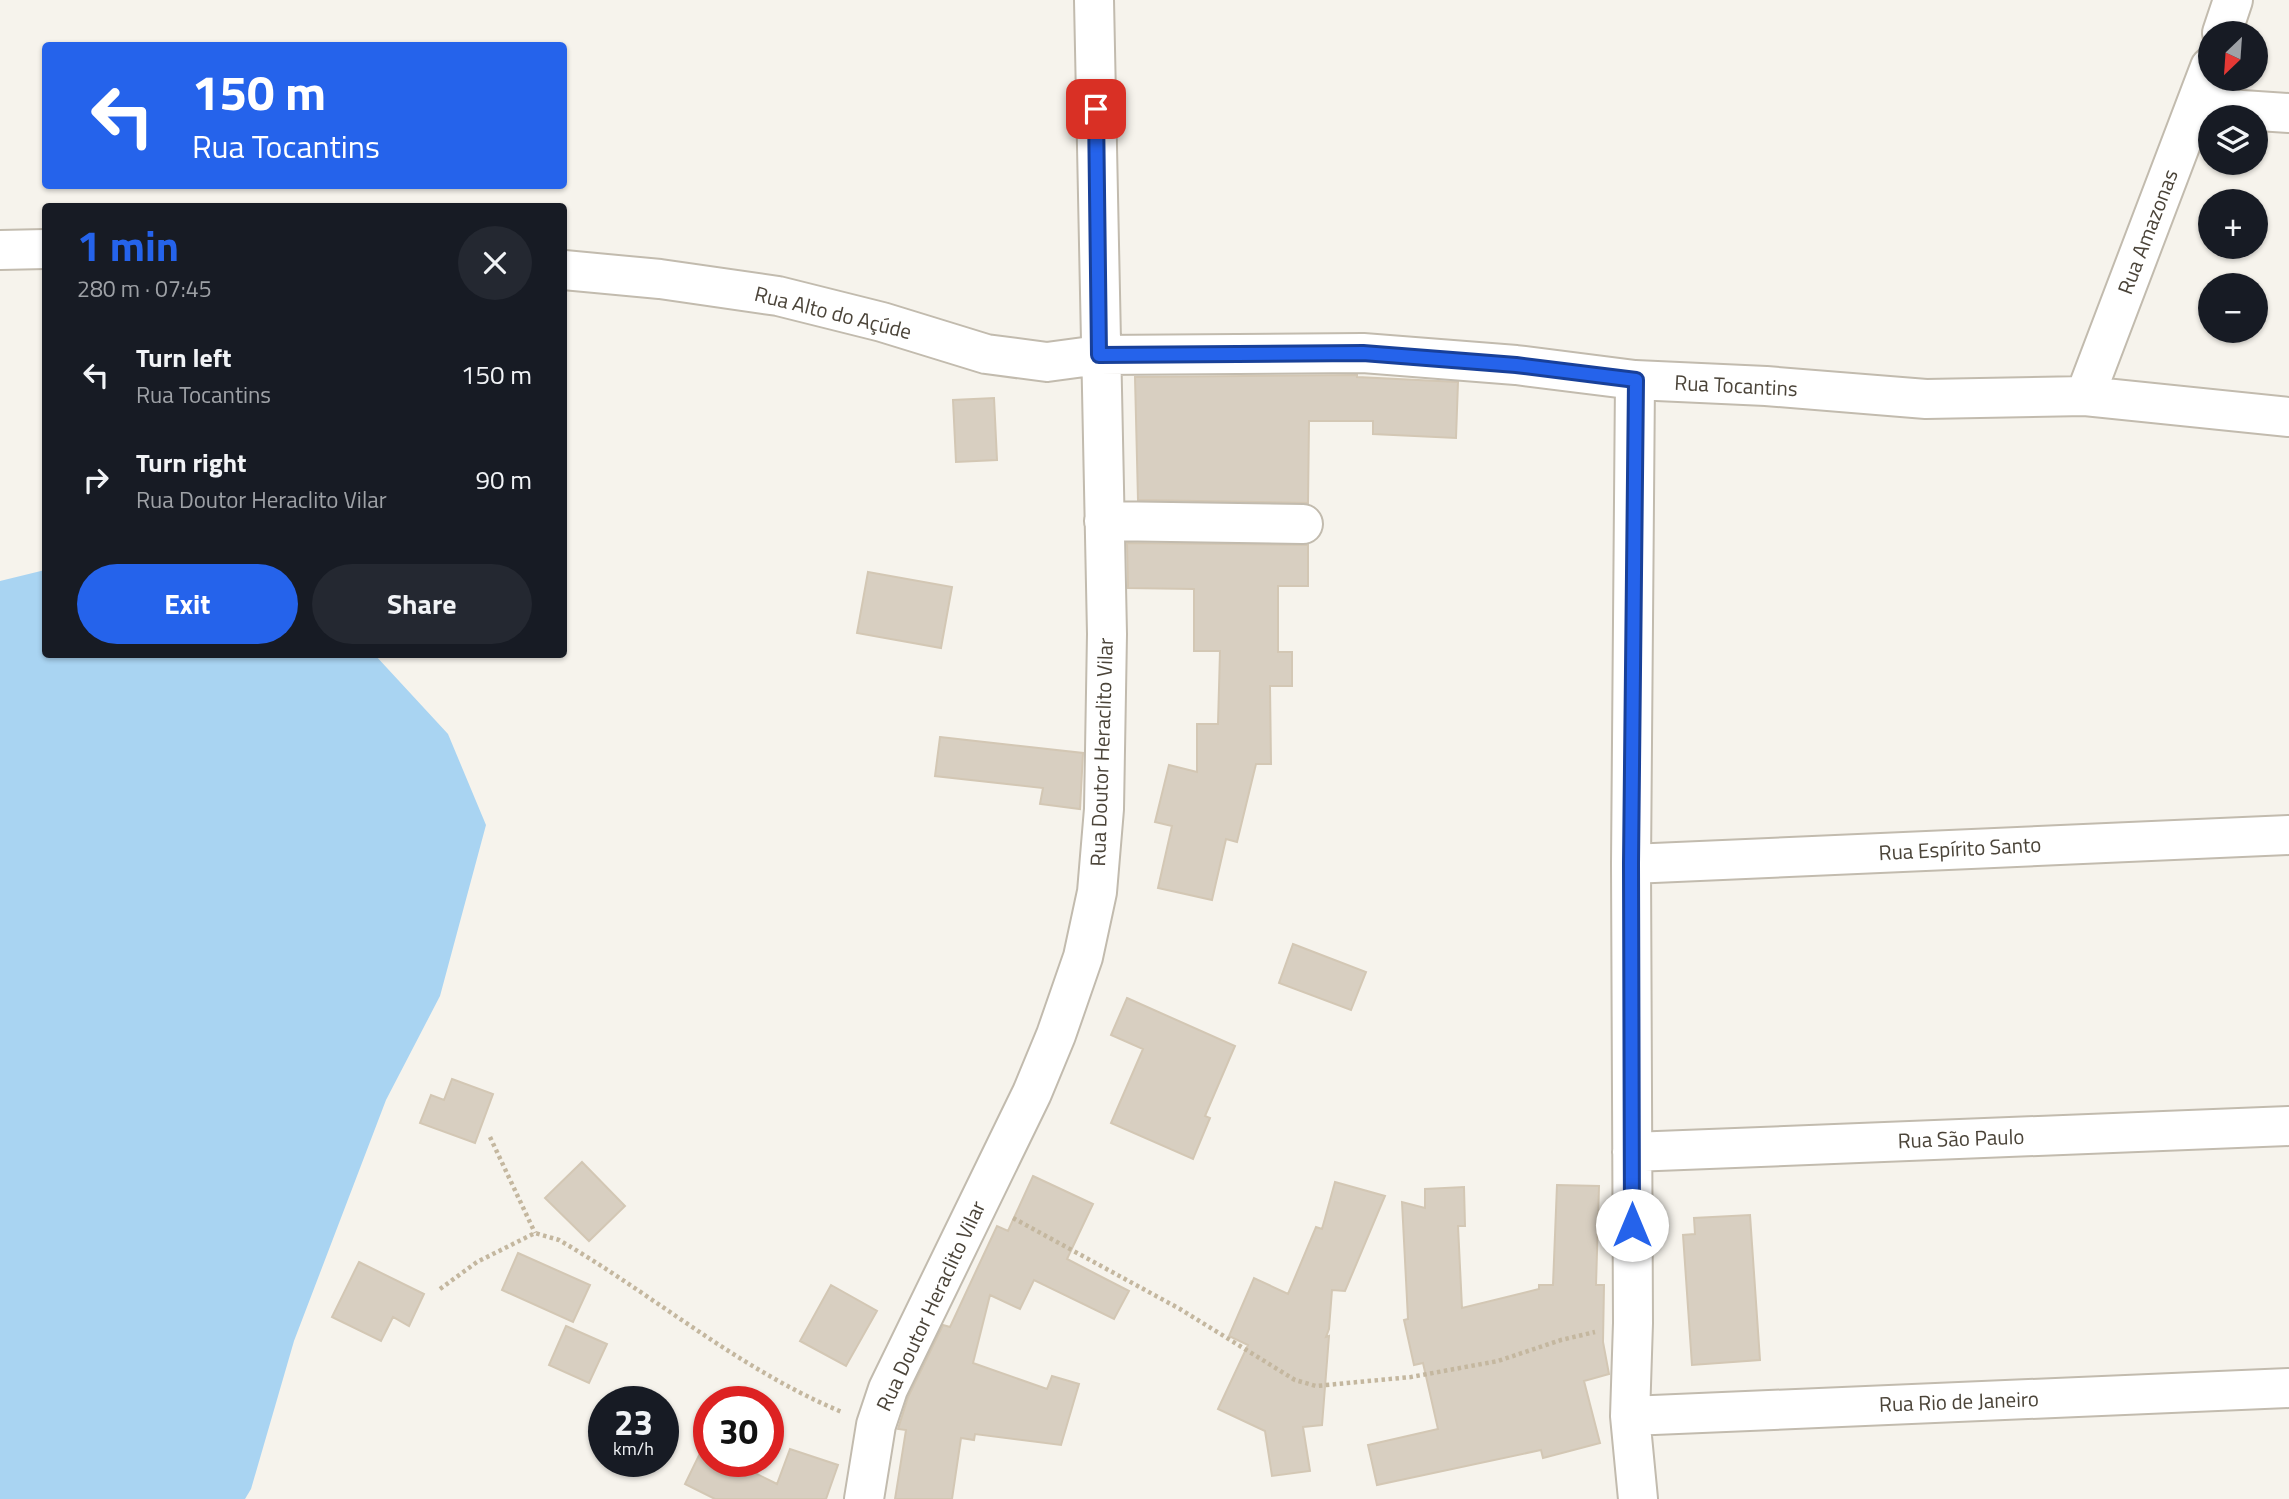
<!DOCTYPE html>
<meta charset="utf-8">
<style>
:root{--surface:#171b24;--page:#242831;--text:#f1f3f6;--muted:#9ea1a6;--accent:#2563eb}
body{margin:0;font-family:"Titillium Web",sans-serif;background:var(--page);color:var(--text);height:100vh;display:flex;flex-direction:column;font-size:26px;white-space:nowrap}
*{box-sizing:border-box;margin:0}
p{font-size:23px;color:var(--muted)}
.icon{flex:none;width:38px;height:38px;fill:none;stroke:currentColor;stroke-width:2;stroke-linecap:round;stroke-linejoin:round}
.map{position:relative;flex:1;overflow:hidden}
.panel{position:absolute;left:42px;top:203px;width:525px;height:455px;display:flex;flex-direction:column;background:var(--surface);border-radius:7px;box-shadow:0 2px 5px #0004}
.panel>*{flex:none}
.top-card{position:absolute;left:42px;top:42px;width:525px;height:147px;border-radius:7px;box-shadow:0 2px 5px #0004;background:#2563eb;color:#fff;overflow:hidden}
.needle{width:46px;rotate:205deg}
.tools{position:absolute;left:2198px;top:21px;display:grid;gap:14px}
.tools a{display:grid;place-items:center;width:70px;height:70px;border-radius:50%;background:var(--surface);box-shadow:0 2px 5px #0004;font-size:35px}
.speed{position:absolute;left:588px;top:1386px;display:flex;gap:14px;font-size:35px;font-weight:700;text-align:center}
.speed>*{display:grid;place-content:center;width:91px;height:91px;border-radius:50%;background:var(--surface);box-shadow:0 2px 5px #0004;line-height:1}
.speed small{font-size:18px;font-weight:400}
.speed .limit{border:10px solid #d22;background:#fff;color:#111}
.pin{position:absolute;display:grid;place-items:center;width:60px;height:60px;color:#fff;margin:-30px;border-radius:14px;box-shadow:0 4px 10px #0006}
.me{position:absolute;width:77px;margin:-38px;rotate:0deg;stroke-linejoin:round;filter:drop-shadow(0 0 5px #0008)}
.turn{display:flex;align-items:center;gap:24px;height:147px;padding:0 35px;font-size:32px}
.turn .icon{width:91px;height:91px;stroke-width:2.5}
.turn b{display:block;font-size:49px;line-height:60px}
.round{display:grid;place-items:center;flex:none;width:74px;height:74px;border-radius:37px;background:var(--page)}
.head{display:flex;align-items:center;justify-content:space-between;height:119px;padding:0 35px}
h1{font-size:42px;font-weight:700;line-height:52px;color:var(--accent)}
.action{display:flex;gap:14px;margin-top:auto;padding:14px 35px}
.action a{flex:1;height:80px;border-radius:42px;background:var(--accent);color:#fff;font-size:28px;font-weight:700;line-height:80px;text-align:center}
.action a+a{background:var(--page);color:var(--text)}
ul{padding:0;list-style:none}
li{display:flex;align-items:center;gap:21px;height:105px;padding:0 35px}
li div{flex:1}
li b{display:block;font-size:26px}
li em{font-style:normal}
.map>svg:first-child{display:block}
</style>
<div class="map">
<svg width="2289" height="1499" viewBox="0 0 2289 1499">
<rect width="100%" height="100%" fill="#f6f3ec"/>
<path fill="#a9d4f2" d="M45,570L46,654L375,655L448,734L486,825L440,996L386,1100L294,1341L251,1489L245,1499H0V581Z"/>
<path fill="#d8cfc1" stroke="#d3c7b4" stroke-width="2" d="M1357,375V377L1458,382L1456,438L1373,434V421H1309L1308,503L1138,500L1135,377Z
M994,398L997,460L956,462L953,400Z
M1127,543L1308,545V586H1278V652H1292V686H1270L1271,764H1256L1237,842L1226,839L1212,900L1158,888L1172,826L1155,822L1169,765L1197,772V724H1218L1220,651H1194V589L1128,588Z
M868,572L952,587L941,648L857,633Z
M940,737L1083,753L1080,809L1040,804L1043,788L935,776Z
M1293,944L1366,972L1351,1010L1279,983Z
M1127,998L1235,1046L1205,1116L1210,1118L1193,1159L1111,1123L1143,1049L1111,1035Z
M452,1079L493,1094L475,1143L420,1123L431,1095L444,1100Z
M582,1162L625,1206L589,1241L545,1198Z
M1033,1176L1093,1204L1067,1259L1129,1291L1114,1319L1034,1280L1020,1309L990,1295L973,1363L1047,1389L1052,1376L1079,1384L1061,1445L975,1434L974,1440L961,1438L952,1499H895L906,1430L898,1429L908,1397L943,1325L950,1327L997,1226L1008,1231Z
M1335,1182L1385,1196L1345,1291L1332,1290L1329,1329L1326,1337L1329,1336L1322,1425L1303,1427L1310,1471L1272,1476L1265,1431L1218,1409L1248,1345L1229,1336L1254,1278L1288,1294L1316,1227L1322,1229Z
M1557,1185L1599,1186L1596,1285H1604L1603,1342L1609,1374L1584,1381L1600,1443L1543,1458L1541,1450L1377,1485L1368,1445L1438,1429L1423,1363L1414,1365L1404,1320L1408,1319L1402,1202L1425,1208V1189L1464,1187L1465,1226H1458L1462,1308L1539,1289V1285H1553Z
M1750,1215L1760,1360L1692,1365L1683,1235L1695,1234L1694,1218Z
M518,1253L590,1285L573,1322L502,1290Z
M359,1262L424,1294L409,1326L393,1317L381,1341L332,1317Z
M831,1285L877,1311L846,1366L800,1341Z
M566,1326L607,1344L589,1383L549,1365Z
M703,1447L709,1450V1461H731L777,1484L790,1449L838,1465L826,1499H715L685,1484Z"/>
<g fill="none" stroke-linecap="round" stroke-linejoin="round">
<g stroke="#c2bbae" stroke-width="42">
<path id="street" d="M2222,33L2233,0
M2197,107L2289,113
M0,250L46,249
M564,270L660,279L778,296L882,322L986,354L1047,362L1099,355L1363,353L1516,365L1635,380L1766,386L1926,399L2085,396L2289,417
M1635,380L1631,864L1633,1323L1630,1416L1638,1499
M2085,396L2210,67
M1104,521L1303,524
M1631,864L2289,835
M1632,1152L2289,1126
M1630,1416L2289,1388
M864,1499L876,1425L888,1389L1032,1093L1056,1035L1083,957L1097,892L1104,809L1107,634L1094,0"/>
</g>
<path stroke="#c4b79f" stroke-width="4.5" stroke-dasharray="3.5 3.5" stroke-linecap="butt" d="M490,1137L535,1233
M1013,1218L1180,1309L1295,1380L1316,1386L1411,1377L1498,1361L1561,1340L1595,1332
M440,1289L477,1262L535,1233L559,1240C654,1295 740,1370 842,1412"/>
<use href="#street" stroke="#fff" stroke-width="38"/>
</g>
<g fill="none" stroke-linecap="round" stroke-linejoin="round">
<g stroke="#184099" stroke-width="18">
<path id="route" d="M1096,109L1099,355L1363,353L1516,365L1636,380L1631,864L1632,1225"/>
</g>
<use href="#route" stroke="#2563eb" stroke-width="12"/>
</g>
<g text-anchor="middle" stroke-width="6" stroke-linejoin="round" paint-order="stroke">
<g font-size="21" fill="#4b4439" stroke="#fff">
<text transform="translate(2148 232) rotate(-69)" y="7">Rua Amazonas</text>
<text transform="translate(833 313) rotate(14)" y="7">Rua Alto do Açúde</text>
<text transform="translate(1736 386) rotate(3)" y="7">Rua Tocantins</text>
<text transform="translate(1102 752) rotate(-88)" y="7">Rua Doutor Heraclito Vilar</text>
<text transform="translate(1960 849) rotate(-3)" y="7">Rua Espírito Santo</text>
<text transform="translate(1961 1139) rotate(-2)" y="7">Rua São Paulo</text>
<text transform="translate(931 1306) rotate(-65)" y="7">Rua Doutor Heraclito Vilar</text>
<text transform="translate(1959 1402) rotate(-2)" y="7">Rua Rio de Janeiro</text>
</g>
</g>
</svg>
<div class="tools">
<a><svg class="needle" viewBox="-14 -14 28 28"><path d="M0-13l5 13h-10z" fill="#e53935"/><path d="M0 13l5-13h-10z" fill="#9ea1a6"/></svg></a>
<a><svg class="icon" aria-label="layers" viewBox="0 0 24 24"><path d="M12 4l9 5-9 5-9-5zM3 14l9 5 9-5"/></svg></a>
<a>+</a>
<a>−</a>
</div>
<div class="speed"><div>23<small>km/h</small></div><div class="limit">30</div></div>
<div class="pin" style="left:1096px;top:109px;background:#d93025"><svg class="icon" aria-label="arrive" viewBox="0 0 24 24"><path d="M6 21V4h12l-3 4 3 4H6"/></svg></div>
<svg class="me" style="left:1632px;top:1225px" viewBox="-20 -20 40 40"><circle r="19" fill="#fff"/><path d="M0-13L10 11 0 6-10 11z" fill="#2563eb"/></svg>
<div class="top-card">
<div class="turn"><svg class="icon" aria-label="left" viewBox="0 0 24 24"><path d="M17 20v-9H6M10 6l-5 5 5 5"/></svg><div><b>150 m</b>Rua Tocantins</div></div>
</div>
<section class="panel">
<div class="head"><div><h1>1 min</h1><p>280 m · 07:45</p></div><a class="round"><svg class="icon" aria-label="close" viewBox="0 0 24 24"><path d="M6 6l12 12M18 6L6 18"/></svg></a></div>
<ul>
<li><svg class="icon" aria-label="left" viewBox="0 0 24 24"><path d="M17 20v-9H6M10 6l-5 5 5 5"/></svg><div><b>Turn left</b><p>Rua Tocantins</p></div><em>150 m</em></li>
<li><svg class="icon" aria-label="right" viewBox="0 0 24 24"><path d="M7 20v-9h11M14 6l5 5-5 5"/></svg><div><b>Turn right</b><p>Rua Doutor Heraclito Vilar</p></div><em>90 m</em></li>
</ul>
<div class="action"><a>Exit</a><a>Share</a></div>
</section>
</div>
